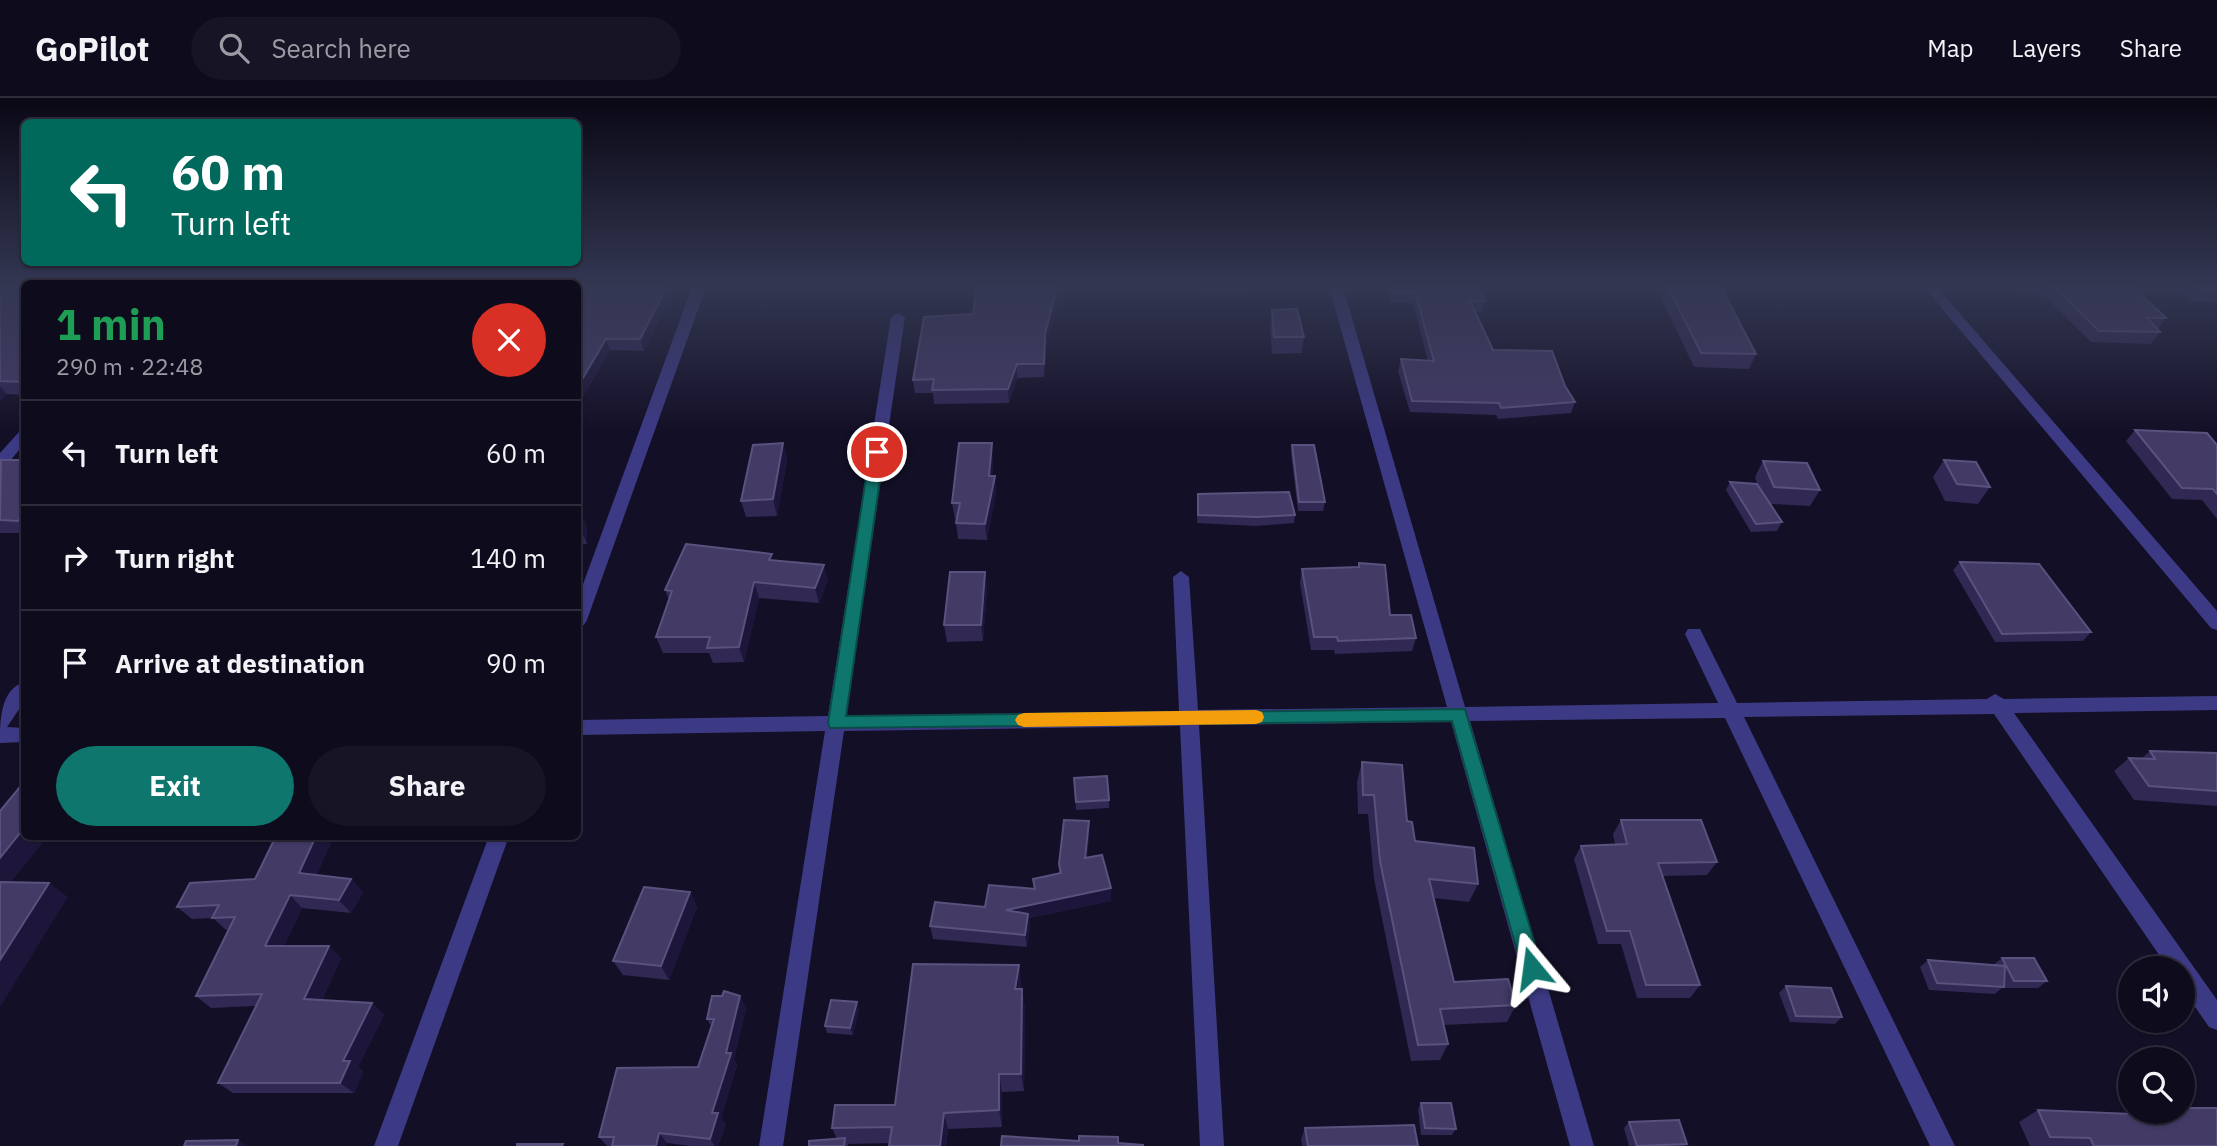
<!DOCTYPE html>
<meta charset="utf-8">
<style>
:root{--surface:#0e0b1c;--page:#171425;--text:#f1f3f6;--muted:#9b9ba3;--line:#2e2b3b;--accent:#0f766e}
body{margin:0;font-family:"IBM Plex Sans",sans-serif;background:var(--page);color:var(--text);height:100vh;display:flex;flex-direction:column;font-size:26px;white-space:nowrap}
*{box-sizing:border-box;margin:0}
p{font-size:23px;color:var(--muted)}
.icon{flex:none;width:38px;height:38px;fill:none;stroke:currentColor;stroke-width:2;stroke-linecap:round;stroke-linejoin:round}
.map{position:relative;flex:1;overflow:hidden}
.details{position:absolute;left:21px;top:182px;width:560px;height:560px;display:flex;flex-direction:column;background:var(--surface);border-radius:10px;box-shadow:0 2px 5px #0004,0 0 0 2px var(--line)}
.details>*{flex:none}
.banner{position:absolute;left:21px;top:21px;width:560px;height:147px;border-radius:10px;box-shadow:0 2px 5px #0004,0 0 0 2px var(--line);background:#00695c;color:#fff;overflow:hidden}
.controls{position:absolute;left:2118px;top:858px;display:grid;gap:14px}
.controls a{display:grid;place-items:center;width:77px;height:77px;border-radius:50%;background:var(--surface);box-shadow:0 2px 5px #0004,0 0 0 2px var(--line);font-size:35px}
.pin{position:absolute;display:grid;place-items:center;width:60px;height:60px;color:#fff;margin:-30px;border:4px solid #fff;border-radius:50%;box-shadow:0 2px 7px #0007}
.me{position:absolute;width:77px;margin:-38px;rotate:344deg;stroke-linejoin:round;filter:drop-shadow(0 0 5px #0008)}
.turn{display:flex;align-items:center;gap:24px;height:147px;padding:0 35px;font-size:32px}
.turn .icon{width:91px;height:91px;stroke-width:2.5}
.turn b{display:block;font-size:49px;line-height:60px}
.round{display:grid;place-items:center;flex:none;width:74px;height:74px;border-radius:37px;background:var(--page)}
.summary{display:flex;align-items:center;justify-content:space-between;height:119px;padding:0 35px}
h1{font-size:42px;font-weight:800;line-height:52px;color:#1e9e55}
.button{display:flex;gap:14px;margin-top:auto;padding:14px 35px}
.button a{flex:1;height:80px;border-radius:42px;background:var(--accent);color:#fff;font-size:28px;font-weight:800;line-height:80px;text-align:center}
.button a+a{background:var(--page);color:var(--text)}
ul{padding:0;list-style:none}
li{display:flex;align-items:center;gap:21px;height:105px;padding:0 35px;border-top:2px solid var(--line)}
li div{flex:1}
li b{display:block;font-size:26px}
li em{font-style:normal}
header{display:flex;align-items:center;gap:42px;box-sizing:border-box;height:98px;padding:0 35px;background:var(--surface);border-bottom:2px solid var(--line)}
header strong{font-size:33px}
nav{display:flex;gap:38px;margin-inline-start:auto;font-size:24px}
.search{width:490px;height:63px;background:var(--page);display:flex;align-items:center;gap:18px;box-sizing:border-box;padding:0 24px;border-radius:38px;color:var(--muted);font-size:26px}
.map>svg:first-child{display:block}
</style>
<header>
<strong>GoPilot</strong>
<div class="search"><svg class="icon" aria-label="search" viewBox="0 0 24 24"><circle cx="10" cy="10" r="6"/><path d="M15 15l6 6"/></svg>Search here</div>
<nav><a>Map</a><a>Layers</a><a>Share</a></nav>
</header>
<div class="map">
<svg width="2217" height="1048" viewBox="0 0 2217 1048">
<rect width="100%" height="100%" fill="#130f26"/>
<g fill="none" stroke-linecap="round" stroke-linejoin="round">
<path fill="#3d3a85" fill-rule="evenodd" d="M692,189H706L587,522L584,527L578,528V500Z
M1329,189H1343L1465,609L1718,605L1685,536L1688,531H1700L1737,605L1987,601L1995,596L2004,601L2217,598V612L2014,615L2217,902V932L2209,929L2182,890V870H2168L1994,616L1744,619L1955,1048H1930L1725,620L1470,623L1594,1048H1570L1451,624L1199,627L1224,1048H1200L1180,628L844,633L783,1048H759L825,633L578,637V622L828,618L891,219L898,215L905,219L846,618L1179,613L1173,479L1181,473L1189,479L1198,612L1447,609Z
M1924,189H1937L2217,513V532L2211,530Z
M24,332V346L5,369L0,370V355L19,334Z
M24,584V604L7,629L24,630V644L0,645C0,623 0,592 24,584Z
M489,738H509L398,1048H374Z"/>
</g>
<path fill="#312854" d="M0,189H24V297L7,296L0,303Z
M578,189H669L665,200L667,206L644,253L610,252L578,307Z
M976,189H1060V193L1046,249L1044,279L1017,280L1009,305L934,306L933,295H915L913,282L973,216Z
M1193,189H1250L1249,195L1194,192Z
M1380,189H1480L1485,203L1482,214H1475L1493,252L1565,288L1575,304L1571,315L1498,321L1496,317L1410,314L1398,273L1401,261L1428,263L1413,205H1390L1388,194H1381Z
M1665,189H1721L1756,256L1749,271L1694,269L1661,200Z
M2015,189H2217V204L2192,203L2183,194L2139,195L2166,220L2158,231L2160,234L2151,246L2091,244L2041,195L2017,193Z
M1272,212L1304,239L1302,255L1272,256L1270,228Z
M2135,332L2217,347V421L2202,402L2172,401L2126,343Z
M783,345L787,362L777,418L746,419L741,403Z
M1292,347L1325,404L1323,413H1298L1291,355Z
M993,361L992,378H995L996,394L987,442L958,441L956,425V421H955L952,405Z
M24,362V435H0V363Z
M1944,362L1990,389L1978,406L1945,403L1933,379Z
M1763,363L1820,392L1810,408L1771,406L1782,424L1777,433L1751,434L1726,392L1730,384L1757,386L1755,379Z
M1198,396L1295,417L1294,425L1256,428L1197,425Z
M578,411L587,429V446L578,447Z
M774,462L828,482L819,505L759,500L744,564L713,565L709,555H663L656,539L669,502L665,492Z
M1960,464L2091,534L2083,543L1995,544L1953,472Z
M1359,465L1390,517L1416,540L1412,553L1335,556L1334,552H1311L1300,485L1302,471L1358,469Z
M985,474L987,491L983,543L947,544L944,527Z
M2150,653L2217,655V708L2134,702L2114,673L2129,660H2142Z
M1362,664L1407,723L1415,743L1478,786L1469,804L1434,800L1454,884L1516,907L1507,924L1443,927L1448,946L1440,962L1411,963L1374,781L1368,716H1358L1357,684Z
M1074,680L1109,702V710L1076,712Z
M1621,722L1717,764L1707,777L1663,778L1700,887L1690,900H1637L1621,846H1598L1574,761L1581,748L1615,746L1613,736Z
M1089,737L1087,760L1111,790V803L1029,820L1030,829L1027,849L933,841L930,828L1034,791L1033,781L1059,776V766Z
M276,738H334L316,777L351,781L363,794L351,815L302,810L284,848L341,860L322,902L372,905L384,917L358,969L363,974L354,995H233L218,985L256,908L211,910L196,898L229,832H226L213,820L192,821L177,809L255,781Z
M690,794L697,809L669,882L623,877L613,863Z
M2002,860L2047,883L2038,890H2005L2004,888L1995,896L1929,892L1920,869L1928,862L1993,867Z
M1019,867L1021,886V891H1022L1025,910L1024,993L1002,994V1029L948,1031L946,1048H889V1045L848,1046V1048H809L837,1041L832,1030L895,1007Z
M1786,888L1842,919L1835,926L1790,924L1779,895Z
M746,910L734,961L737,967L721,1020L726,1026L718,1048H690L667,1045L666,1048H607L599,1039L698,969L712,930L707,921Z
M859,911L853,937L827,935L825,928Z
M1421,1005L1456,1031L1452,1037H1421L1418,1011Z
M2038,1012L2143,1016L2149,1013H2182L2217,1048H2030L2019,1024Z
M1629,1024L1687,1046L1685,1048H1629L1624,1030Z
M1305,1030L1418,1048H1302L1301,1041Z"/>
<path fill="#1d163a" d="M662,189H669L665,200L667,206L644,253L640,241Z
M1057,189H1060V193L1046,249L1044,279V266L1045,236Z
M606,241L610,252L578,307V288Z
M1017,266V280L1009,305L1008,291Z
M0,288L7,296L0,303Z
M783,345L787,362L777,418L773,401Z
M992,345L993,361L991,393L989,378Z
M995,378L996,394L987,442L985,426Z
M578,411L587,429V446L581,431L578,419Z
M24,415V430L18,423Z
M824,467L828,482L819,505L815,490Z
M985,474L987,491L983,543L981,527Z
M754,484L759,500L744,564L739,549Z
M1089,723V737L1085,773V760Z
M24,730V738H48L0,798V760Z
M316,738H334L312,788L299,775Z
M351,781L363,794L351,815L339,802Z
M49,785L68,799L0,909V862Z
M1111,790V803L1029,820L1030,829L1027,849L1025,837L1006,812Z
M690,794L697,809L669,882L661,868Z
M290,797L302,810L279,860L265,848Z
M329,848L341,860L317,912L304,901Z
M1019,867L1021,886L1018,910L1015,891Z
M1022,891L1025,910L1024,993L1021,976Z
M740,898L746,910L734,961L737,967L721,1020L726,1026L718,1048H715L710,1041L712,1015Z
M857,904L859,911L853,937L850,930Z
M372,905L384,917L358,969L363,974L354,995L340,985L343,963Z
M999,976L1002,994V1029L999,1012Z
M944,1015L948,1031L946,1048H940Z
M659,1035L667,1045L666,1048H656Z
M238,1042L248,1048H236Z"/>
<path fill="#433a66" stroke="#5a527e" stroke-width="2" d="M0,189H24V284L0,283Z
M578,189H662L660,195H664L640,241H606L578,288Z
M976,189H1057L1045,236L1044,266H1017L1008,291L932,292L934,281L913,282L924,219L973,216Z
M1391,189H1480L1485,203H1470L1493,252L1552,253L1565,288L1575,304L1501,310L1499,305L1412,303L1401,261L1434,263L1415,194H1393Z
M1668,189H1721L1756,256L1701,255Z
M2054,189H2133L2166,220H2147L2160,234L2099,233Z
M2198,189H2217V192H2201Z
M1297,211L1304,239H1274L1272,212Z
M2135,332L2207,335L2217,347V396L2213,391L2182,390Z
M783,345L773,401L741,403L753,347Z
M959,345H992L989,378H995L985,426L956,425L960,405H952Z
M1292,347H1314L1325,404H1299Z
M1,362H24V415L18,423L0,422Z
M1944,362L1976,364L1990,389L1957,386Z
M1763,363L1807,365L1820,392L1774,389Z
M1730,384L1757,386L1782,424L1756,426Z
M1289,394L1295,417L1257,419L1198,417V396Z
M578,414H580L581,431H578Z
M686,446L772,456L769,462L824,467L815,490L754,484L739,549L707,550L710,539H656L672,493L665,492Z
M1960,464L2039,466L2091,534L2002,536Z
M1359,465L1385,467L1390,517H1411L1416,540L1338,543L1337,539H1314L1302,471L1359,469Z
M950,474H985L981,527H944Z
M2150,653L2217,655V693L2149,688L2129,660L2155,661Z
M1362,664L1402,667L1407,723L1412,724L1415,743L1474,750L1478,786L1429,781L1454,884L1508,881L1516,907L1440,911L1448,946L1418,947L1380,763L1374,697H1363Z
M1107,678L1109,702L1076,704L1074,680Z
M24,684V730L0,760V713Z
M1064,722L1089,723L1085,760L1102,757L1111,790L1006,812L1028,816L1025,837L930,828L935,804L985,809L989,787L1035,791L1033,781L1061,775L1059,766Z
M1621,722H1701L1717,764L1658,765L1700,887H1646L1630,833H1607L1581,748L1627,746Z
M276,738H316L299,775L351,781L339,802L290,797L265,848H329L304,901L372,905L343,963H350L340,985H218L262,896L196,898L235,819L212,820L219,807L177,809L190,785L255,781Z
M0,784L49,785L0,862Z
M644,789L690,794L661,868L613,863Z
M2002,860H2034L2047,883H2014Z
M1928,862L2005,868L2004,889L1937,885Z
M913,866L1019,867L1015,891H1022L1021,976H999V1012L944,1015L940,1048H889L892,1029L832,1030L835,1007H895Z
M1786,888L1831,890L1842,919L1796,918Z
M724,893L740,898L726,955H731L712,1015H718L710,1041L659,1035L656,1048H612L614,1039H599L617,970L698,969L714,921H707L712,898H722Z
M831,902L857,904L850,930L825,928Z
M1421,1005H1451L1456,1031L1425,1030Z
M2182,1010H2217V1048H2094L2090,1040L2050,1039L2038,1012L2155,1017L2153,1013H2182Z
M1679,1022L1687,1046L1637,1048L1629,1024Z
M1414,1027L1418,1048H1308L1305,1030Z
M1002,1038L1079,1043V1038L1118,1039V1045L1143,1047V1048H1001Z
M845,1040L844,1048H809V1043Z
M238,1042L236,1048H184L186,1043Z
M517,1046H563L562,1048H517Z"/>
<linearGradient id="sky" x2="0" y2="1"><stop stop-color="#0a0815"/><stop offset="0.56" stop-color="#333752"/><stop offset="1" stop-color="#333752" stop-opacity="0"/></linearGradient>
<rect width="2217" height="335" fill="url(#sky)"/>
<path fill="#0f766e" stroke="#0a4d48" stroke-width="2" d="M877,350L884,354L846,618L1465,611L1542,870L1539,877L1532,880L1525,877L1522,870L1452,623L830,630L828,625L870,354Z"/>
<path fill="#f59e0b" d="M1256,612L1262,614L1264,619L1262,624L1256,626L1024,629L1018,627L1015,622L1018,617L1024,615Z"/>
</svg>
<div class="controls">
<a><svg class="icon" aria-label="sound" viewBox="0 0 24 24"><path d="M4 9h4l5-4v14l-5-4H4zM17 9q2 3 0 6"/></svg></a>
<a><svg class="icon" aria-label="search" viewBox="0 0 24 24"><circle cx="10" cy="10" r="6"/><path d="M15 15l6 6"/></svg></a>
</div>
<div class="pin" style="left:877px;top:354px;background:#d93025"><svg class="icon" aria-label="arrive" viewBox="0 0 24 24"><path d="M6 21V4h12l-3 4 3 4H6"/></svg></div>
<svg class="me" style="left:1532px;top:870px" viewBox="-20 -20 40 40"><path d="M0-17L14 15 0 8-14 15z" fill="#0f766e" stroke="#fff" stroke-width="4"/></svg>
<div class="banner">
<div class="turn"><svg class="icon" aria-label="left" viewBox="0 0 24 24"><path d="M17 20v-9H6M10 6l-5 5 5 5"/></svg><div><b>60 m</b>Turn left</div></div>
</div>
<section class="details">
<div class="summary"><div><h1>1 min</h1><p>290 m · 22:48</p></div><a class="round" style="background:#d93025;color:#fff"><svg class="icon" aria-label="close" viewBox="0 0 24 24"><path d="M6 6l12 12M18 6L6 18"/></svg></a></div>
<ul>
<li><svg class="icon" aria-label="left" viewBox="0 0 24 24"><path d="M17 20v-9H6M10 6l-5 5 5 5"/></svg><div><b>Turn left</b></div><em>60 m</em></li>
<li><svg class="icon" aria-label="right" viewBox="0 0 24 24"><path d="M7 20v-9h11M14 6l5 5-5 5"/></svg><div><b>Turn right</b></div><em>140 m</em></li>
<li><svg class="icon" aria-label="arrive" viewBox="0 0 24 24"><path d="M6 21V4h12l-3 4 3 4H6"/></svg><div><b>Arrive at destination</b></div><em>90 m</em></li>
</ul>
<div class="button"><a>Exit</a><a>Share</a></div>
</section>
</div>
